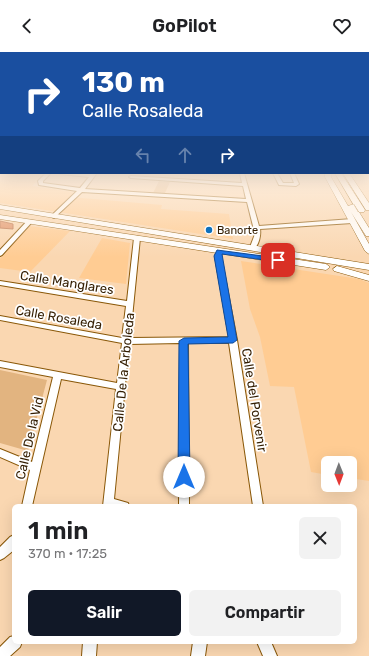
<!DOCTYPE html>
<html lang="es">
<meta charset="utf-8">
<style>
:root{--surface:#fff;--page:#f2f2f2;--text:#202124;--muted:#757577;--accent:#111827}
body{margin:0;font-family:Rubik,sans-serif;background:var(--page);color:var(--text);height:100vh;display:flex;flex-direction:column;font-size:15px;white-space:nowrap}
*{box-sizing:border-box;margin:0}
p{font-size:13px;color:var(--muted)}
.icon{flex:none;width:22px;height:22px;fill:none;stroke:currentColor;stroke-width:2;stroke-linecap:round;stroke-linejoin:round}
.map{position:relative;flex:1;overflow:hidden}
.side{position:absolute;left:12px;top:452px;width:345px;height:140px;display:flex;flex-direction:column;background:var(--surface);border-radius:6px;box-shadow:0 4px 16px #0002}
.side>*{flex:none}
.guide{position:absolute;left:0px;top:0px;width:369px;height:122px;box-shadow:0 4px 16px #0002;background:#1a4fa0;color:#fff;overflow:hidden}
.needle{width:26px;rotate:179deg}
.controls{position:absolute;left:321px;top:404px;display:grid;gap:8px}
.controls a{display:grid;place-items:center;width:36px;height:36px;border-radius:6px;background:var(--surface);box-shadow:0 4px 16px #0002;font-size:20px}
.pin{position:absolute;display:grid;place-items:center;width:34px;height:34px;color:#fff;margin:-17px;border-radius:8px;box-shadow:0 2px 6px #0006}
.me{position:absolute;width:44px;margin:-22px;rotate:0deg;stroke-linejoin:round;filter:drop-shadow(0 0 3px #0008)}
.turn{display:flex;align-items:center;gap:14px;height:84px;padding:0 16px;font-size:18px}
.turn .icon{width:52px;height:52px;stroke-width:2.5}
.turn b{display:block;font-size:28px;line-height:34px}
.lanes{display:flex;align-items:center;height:38px;padding:0 16px;background:#0003;justify-content:center;gap:20px;direction:ltr}
.lanes .off{opacity:.35}
.round{display:grid;place-items:center;flex:none;width:42px;height:42px;border-radius:6px;background:var(--page)}
.summary{display:flex;align-items:center;justify-content:space-between;height:68px;padding:0 16px}
h1{font-size:24px;font-weight:600;line-height:30px}
.action{display:flex;gap:8px;margin-top:auto;padding:8px 16px}
.action a{flex:1;height:46px;border-radius:6px;background:var(--accent);color:#fff;font-size:16px;font-weight:600;line-height:46px;text-align:center}
.action a+a{background:var(--page);color:var(--text)}
header{display:flex;justify-content:space-between;align-items:center;height:52px;padding:0 16px;background:var(--surface);font-size:18px;font-weight:600}
.map>svg:first-child{display:block}
</style>
<header><svg class="icon" aria-label="back" viewBox="0 0 24 24"><path d="M15 5l-7 7 7 7"/></svg>GoPilot<svg class="icon" aria-label="heart" viewBox="0 0 24 24"><path d="M12 20l-8-8c-3-5 5-10 8-4 3-6 11-1 8 4z"/></svg></header>
<div class="map">
<svg width="369" height="604" viewBox="0 0 369 604">
<rect width="100%" height="100%" fill="#fad7b1"/>
<path fill="#ffcc93" d="M0,120L44,122L32,134L73,140L70,145L162,153L161,157L229,162L233,187L0,151Z
M29,174L70,179L30,220L0,216V207Z
M102,186L130,191L126,232L79,226Z
M241,209L359,227L369,231V429L350,426V411H328V423L311,420L294,335L270,334L260,285L250,257Z"/>
<path fill="#e2b480" d="M159,129L170,130L165,141H153Z
M0,318L47,328L28,399L0,391Z"/>
<path fill="#e19368" stroke="#be774e" d="M0,169L13,172V177L0,176Z"/>
<g fill="none" stroke-linecap="round" stroke-linejoin="round">
<g stroke="#895707" stroke-width="2">
<path id="minor" d="M46,121H51L43,129V131L80,136L89,125L61,122L59,121L91,122L92,121H97L85,137L246,147L243,134L131,126L129,125L131,124L242,131L240,121H244L259,174L352,167L355,169L352,171L260,177C261,183 259,194 253,197L250,195L255,182L247,150L82,140L54,166L52,165V163L77,139L39,133L38,129Z
M273,121H277L283,131H294L290,121H294L299,132L296,134L279,133Z
M28,168L33,169L2,203L0,204V198Z
M137,184L140,186L130,286L229,285L215,204L217,199L219,198L222,200L221,204L237,288L263,454H253L229,291H188L189,454H179L180,291L129,292L114,447L128,451L129,454H103L116,337L61,327L32,454H22L30,418L0,405V397L32,410L53,325L0,315V309L117,331L122,291L0,268V264L122,286L126,254L0,233V229L127,249L134,186Z
M14,483V498L4,506L0,508V495L10,485Z
M14,584V590H22L20,595L10,604H0V595L10,585Z
M83,590H97L96,604H82Z
M193,590H207L205,604H191Z
M257,590H271L277,604H263Z"/>
</g>
<g stroke="#895707" stroke-width="1">
<path id="major" d="M325,121H331V125L348,154L354,152L369,176V184H366L351,160L369,192V202L365,199L325,125Z
M335,121H341L365,158L364,160H358Z
M343,121H349L369,151V158H366Z
M0,153L369,212V218L0,157Z
M0,163L326,212L330,215L326,218L0,167Z
M337,214L369,223V229L334,219L333,217Z"/>
</g>
<use href="#minor" fill="#fff" fill-rule="evenodd"/>
<use href="#major" fill="#fff" fill-rule="evenodd"/>
</g>
<linearGradient id="sky" x2="0" y2="1"><stop stop-color="#9c9abf"/><stop offset="0.59" stop-color="#fdeddc"/><stop offset="1" stop-color="#fdeddc" stop-opacity="0"/></linearGradient>
<rect width="369" height="205" fill="url(#sky)"/>
<path fill="#1a73e8" stroke="#114b97" d="M217,198L278,206L282,208L278,210L222,202L237,288L233,291L188,292L190,425L188,428L184,430L180,428L178,425L179,289L184,286L228,285L214,204Z"/>
<circle fill="#0e70bc" stroke="#fff" stroke-width="1.5" cx="209" cy="178" r="4"/>
<g text-anchor="middle" stroke-width="3.5" stroke-linejoin="round" paint-order="stroke">
<g font-size="11" fill="#341e02" stroke="#fff" text-anchor="start">
<text x="217" y="182">Banorte</text>
</g>
<g font-size="13" fill="#341e02" stroke="#fff">
<text transform="translate(67 230) rotate(9)" y="5">Calle Manglares</text>
<text transform="translate(59 265) rotate(10)" y="5">Calle Rosaleda</text>
<text transform="translate(123 320) rotate(-84)" y="5">Calle De la Arboleda</text>
<text transform="translate(255 348) rotate(81)" y="5">Calle del Porvenir</text>
<text transform="translate(29 386) rotate(-77)" y="5">Calle De la Vid</text>
</g>
</g>
</svg>
<div class="controls">
<a><svg class="needle" viewBox="-14 -14 28 28"><path d="M0-13l5 13h-10z" fill="#e53935"/><path d="M0 13l5-13h-10z" fill="#757577"/></svg></a>
</div>
<div class="pin" style="left:278px;top:208px;background:#d93025"><svg class="icon" aria-label="arrive" viewBox="0 0 24 24"><path d="M6 21V4h12l-3 4 3 4H6"/></svg></div>
<svg class="me" style="left:184px;top:425px" viewBox="-20 -20 40 40"><circle r="19" fill="#fff"/><path d="M0-13L10 11 0 6-10 11z" fill="#1a73e8"/></svg>
<div class="guide">
<div class="turn"><svg class="icon" aria-label="right" viewBox="0 0 24 24"><path d="M7 20v-9h11M14 6l5 5-5 5"/></svg><div><b>130 m</b>Calle Rosaleda</div></div>
<div class="lanes"><svg class="icon off" aria-label="left" viewBox="0 0 24 24"><path d="M17 20v-9H6M10 6l-5 5 5 5"/></svg><svg class="icon off" aria-label="ahead" viewBox="0 0 24 24"><path d="M12 20V5M6 11l6-6 6 6"/></svg><svg class="icon" aria-label="right" viewBox="0 0 24 24"><path d="M7 20v-9h11M14 6l5 5-5 5"/></svg></div>
</div>
<section class="side">
<div class="summary"><div><h1>1 min</h1><p>370 m · 17:25</p></div><a class="round"><svg class="icon" aria-label="close" viewBox="0 0 24 24"><path d="M6 6l12 12M18 6L6 18"/></svg></a></div>
<div class="action"><a>Salir</a><a>Compartir</a></div>
</section>
</div>
